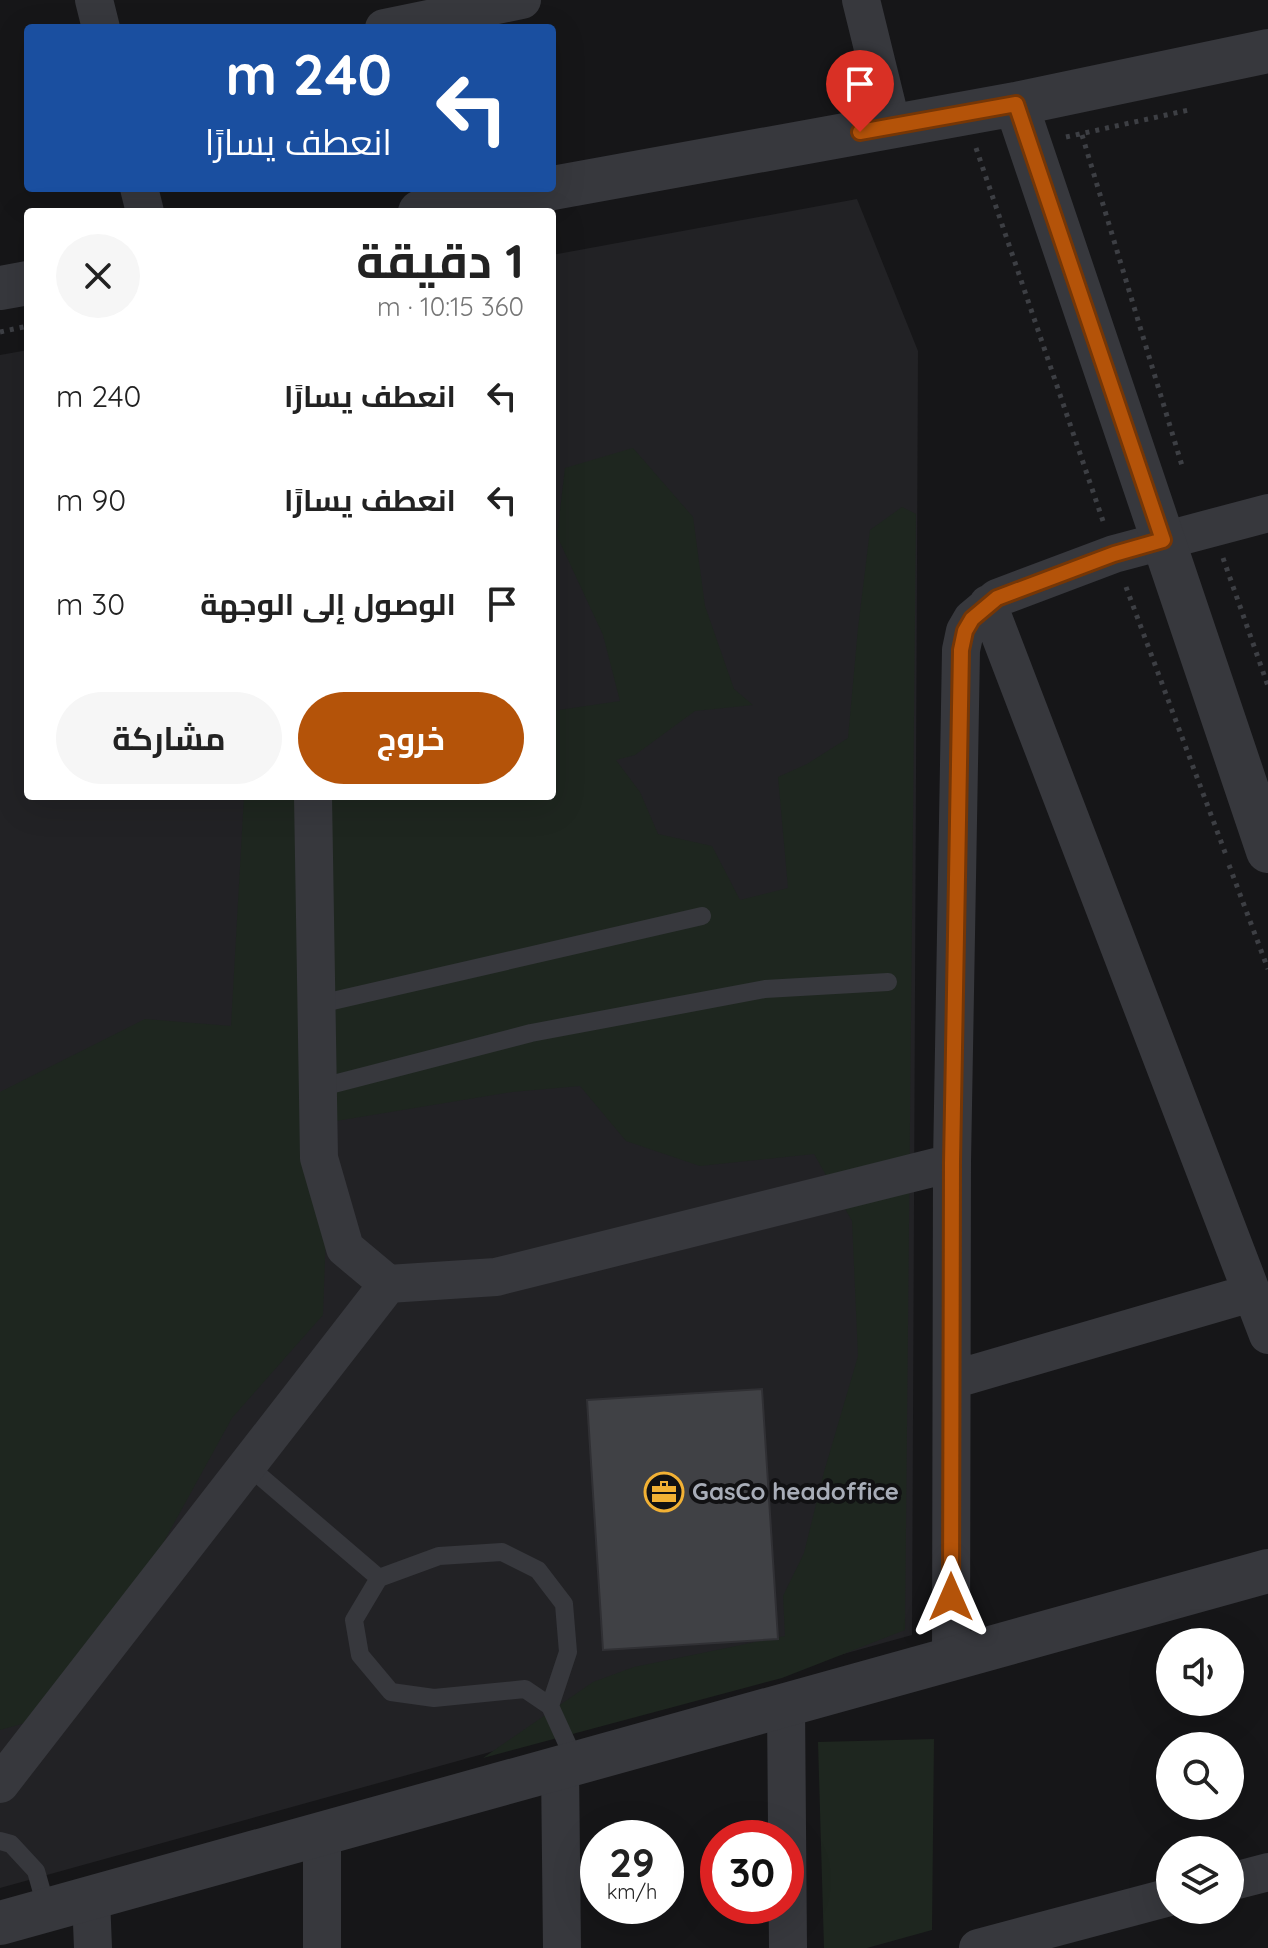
<!DOCTYPE html>
<html lang="ar">
<meta charset="utf-8">
<style>
:root{--surface:#fff;--page:#f6f6f6;--text:#222;--muted:#767676;--accent:#b45309}
body{margin:0;font-family:Quicksand,Cairo,sans-serif;background:var(--page);color:var(--text);direction:rtl;height:100vh;display:flex;flex-direction:column;font-size:30px;white-space:nowrap}
*{box-sizing:border-box;margin:0}
p{font-size:26px;color:var(--muted)}
.icon{flex:none;width:44px;height:44px;fill:none;stroke:currentColor;stroke-width:2;stroke-linecap:round;stroke-linejoin:round}
.map{position:relative;flex:1;overflow:hidden;direction:ltr}
.sheet{position:absolute;left:24px;top:208px;width:532px;height:592px;display:flex;flex-direction:column;background:var(--surface);border-radius:8px;box-shadow:0 8px 32px #0002;direction:rtl}
.sheet>*{flex:none}
.banner{position:absolute;left:24px;top:24px;width:532px;height:168px;border-radius:8px;box-shadow:0 8px 32px #0002;direction:rtl;background:#1a4fa0;color:#fff;overflow:hidden}
.fabs{position:absolute;left:1156px;top:1628px;display:grid;gap:16px}
.fabs a{display:grid;place-items:center;width:88px;height:88px;border-radius:50%;background:var(--surface);box-shadow:0 8px 32px #0002;font-size:40px}
.speed{position:absolute;left:580px;top:1820px;display:flex;gap:16px;font-size:40px;font-weight:700;text-align:center}
.speed>*{display:grid;place-content:center;width:104px;height:104px;border-radius:50%;background:var(--surface);box-shadow:0 8px 32px #0002;line-height:1}
.speed small{font-size:20px;font-weight:400}
.speed .limit{border:12px solid #d22;background:#fff;color:#111}
.pin{position:absolute;display:grid;place-items:center;width:68px;height:68px;color:#fff;margin:-82px -34px;border-radius:50% 50% 50% 0;rotate:-45deg;box-shadow:0 0 8px #0007}
.pin .icon{rotate:45deg}
.me{position:absolute;width:88px;margin:-44px;rotate:0deg;stroke-linejoin:round;filter:drop-shadow(0 0 6px #0008)}
.turn{display:flex;align-items:center;gap:28px;height:168px;padding:0 32px;font-size:36px}
.turn .icon{width:104px;height:104px;stroke-width:2.5}
.turn b{display:block;font-size:56px;line-height:68px}
.round{display:grid;place-items:center;flex:none;width:84px;height:84px;border-radius:42px;background:var(--page)}
.headline{display:flex;align-items:center;justify-content:space-between;height:136px;padding:0 32px}
h1{font-size:48px;font-weight:700;line-height:60px}
.button{display:flex;gap:16px;margin-top:auto;padding:16px 32px}
.button a{flex:1;height:92px;border-radius:48px;background:var(--accent);color:#fff;font-size:32px;font-weight:700;line-height:92px;text-align:center}
.button a+a{background:var(--page);color:var(--text)}
ul{padding:0;list-style:none}
li{display:flex;align-items:center;gap:24px;height:104px;padding:0 32px}
li div{flex:1}
li b{display:block;font-size:30px}
li em{font-style:normal}
.map>svg:first-child{display:block}
</style>
<div class="map">
<svg width="1268" height="1948" viewBox="0 0 1268 1948">
<rect width="100%" height="100%" fill="#161618"/>
<path fill="#222225" d="M857,199L918,351L912,1635L0,1888V355L28,350V796H552V255Z"/>
<path fill="#1e261f" d="M633,448L693,517L705,606L734,689L753,705L695,711L635,755L616,760L640,792L658,834L712,846L740,900L788,888L778,777L807,764L848,738L858,628L870,530L902,507L916,514L905,1630L782,1678L483,1758L593,1682L634,1667L785,1636L783,1596L804,1553L824,1472L858,1356L852,1221L814,1154L700,1166L626,1141L580,1086L512,1092L330,1122L323,1315L232,1418L151,1565L29,1722L0,1730V1092L145,1019L231,1026L244,796H552V711L620,701L603,635L557,536L565,468Z
M934,1739L932,1930L867,1948H824L818,1742Z"/>
<path fill="#404145" stroke="#303034" stroke-width="2" d="M762,1389L778,1639L603,1650L587,1400Z"/>
<g fill="none" stroke-linecap="round" stroke-linejoin="round">
<path stroke="#3d3f44" stroke-width="5" stroke-dasharray="4 6" stroke-linecap="butt" d="M1082,135L1183,469
M1066,137L1189,110
M976,148L1103,521
M0,332L28,326
M1223,558L1268,686
M1126,587L1226,855
M1229,865L1268,969"/>
<path stroke="#37383d" stroke-width="18" d="M315,1005L702,916
M318,1088L531,1033L765,989L888,982
M247,1465L379,1578
M550,1706L568,1652L564,1604L538,1570L502,1552L439,1556L379,1578L354,1620L360,1655L391,1692L434,1698L525,1689L550,1706L576,1763
M0,1841L11,1844L36,1871L47,1910"/>
<path stroke="#37383d" stroke-width="38" d="M94,0L101,28
M861,0L892,126
M384,28L522,0
M139,188L145,212
M988,604L1268,1335
M313,796L319,1158L345,1248L388,1284L496,1277L952,1163
M952,1380L1251,1293
M951,1659L952,1163L961,650L965,631L972,619L997,598L1114,554L1268,513
M786,1705L788,1948
M560,1767L562,1948
M0,1784L388,1284
M322,1833V1948
M1230,1882L1268,1872
M91,1898L93,1948
M978,1948L1170,1897"/>
<path stroke="#37383d" stroke-width="44" d="M1016,104L1268,851
M420,212L1016,104L1268,51
M0,288L28,283
M0,1923L1268,1571"/>
</g>
<g fill="none" stroke-linecap="round" stroke-linejoin="round">
<g stroke="#753606" stroke-width="20">
<path id="route" d="M860,132L1016,104L1163,540L1114,554L997,598L972,619L965,631L961,650L952,1163L951,1597"/>
</g>
<use href="#route" stroke="#b45309" stroke-width="14"/>
</g>
<defs>
<g id="office-ring" transform="scale(2)"><circle r="9.5" fill="#111113" stroke="#f2b134" stroke-width="1.5"/><path d="M-6-3h4V-5.5h4V-3h4V5H-6ZM-1-4.5V-3h2v-1.5ZM-6 0V1H6V0Z" fill="#f2b134"/></g>
</defs>
<g fill-rule="evenodd">
<use href="#office-ring" x="664" y="1492"/>
</g>
<g text-anchor="middle" stroke-width="8" stroke-linejoin="round" paint-order="stroke">
<g font-size="24" font-weight="bold" fill="#a8adb8" stroke="#111113" text-anchor="start">
<text x="692" y="1500">GasCo headoffice</text>
</g>
</g>
</svg>
<div class="fabs">
<a><svg class="icon" aria-label="sound" viewBox="0 0 24 24"><path d="M4 9h4l5-4v14l-5-4H4zM17 9q2 3 0 6"/></svg></a>
<a><svg class="icon" aria-label="search" viewBox="0 0 24 24"><circle cx="10" cy="10" r="6"/><path d="M15 15l6 6"/></svg></a>
<a><svg class="icon" aria-label="layers" viewBox="0 0 24 24"><path d="M12 4l9 5-9 5-9-5zM3 14l9 5 9-5"/></svg></a>
</div>
<div class="speed"><div>29<small>km/h</small></div><div class="limit">30</div></div>
<div class="pin" style="left:860px;top:132px;background:#d93025"><svg class="icon" aria-label="arrive" viewBox="0 0 24 24"><path d="M6 21V4h12l-3 4 3 4H6"/></svg></div>
<svg class="me" style="left:951px;top:1597px" viewBox="-20 -20 40 40"><path d="M0-17L14 15 0 8-14 15z" fill="#b45309" stroke="#fff" stroke-width="4"/></svg>
<div class="banner">
<div class="turn"><svg class="icon" aria-label="left" viewBox="0 0 24 24"><path d="M17 20v-9H6M10 6l-5 5 5 5"/></svg><div><b>240 m</b>انعطف يسارًا</div></div>
</div>
<section class="sheet">
<div class="headline"><div><h1>1 دقيقة</h1><p>360 m · 10:15</p></div><a class="round"><svg class="icon" aria-label="close" viewBox="0 0 24 24"><path d="M6 6l12 12M18 6L6 18"/></svg></a></div>
<ul>
<li><svg class="icon" aria-label="left" viewBox="0 0 24 24"><path d="M17 20v-9H6M10 6l-5 5 5 5"/></svg><div><b>انعطف يسارًا</b></div><em>240 m</em></li>
<li><svg class="icon" aria-label="left" viewBox="0 0 24 24"><path d="M17 20v-9H6M10 6l-5 5 5 5"/></svg><div><b>انعطف يسارًا</b></div><em>90 m</em></li>
<li><svg class="icon" aria-label="arrive" viewBox="0 0 24 24"><path d="M6 21V4h12l-3 4 3 4H6"/></svg><div><b>الوصول إلى الوجهة</b></div><em>30 m</em></li>
</ul>
<div class="button"><a>خروج</a><a>مشاركة</a></div>
</section>
</div>
